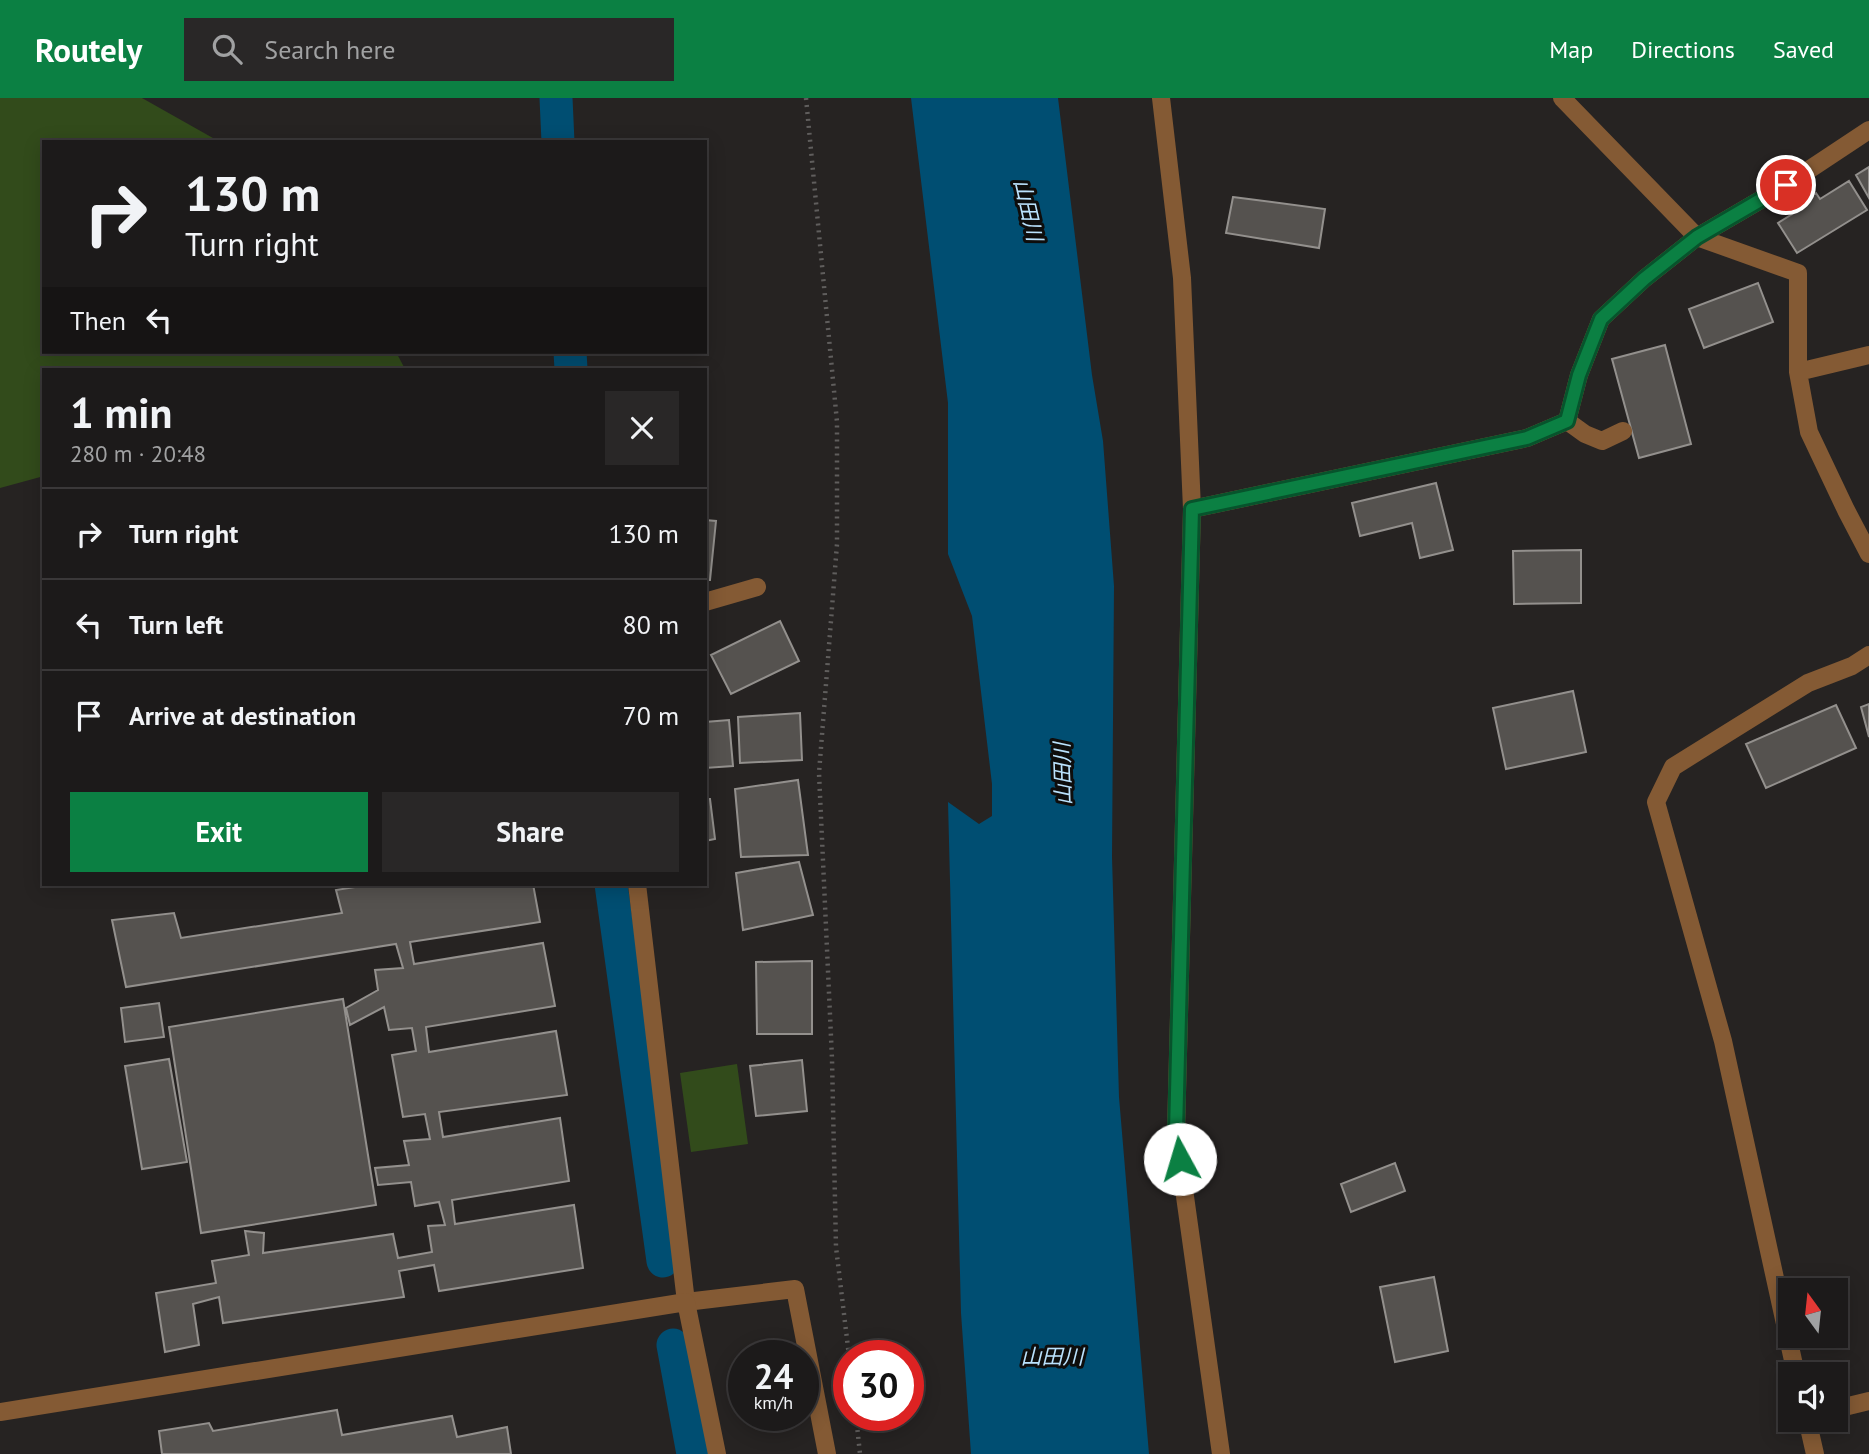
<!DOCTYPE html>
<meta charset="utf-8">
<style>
:root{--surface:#1c1a1a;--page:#292727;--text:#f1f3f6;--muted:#a0a1a2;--line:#3a3839;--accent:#0b8043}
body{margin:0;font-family:"PT Sans","Noto Sans JP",sans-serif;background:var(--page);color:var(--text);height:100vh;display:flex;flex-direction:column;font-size:26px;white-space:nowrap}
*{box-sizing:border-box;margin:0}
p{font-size:23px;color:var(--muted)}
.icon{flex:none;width:38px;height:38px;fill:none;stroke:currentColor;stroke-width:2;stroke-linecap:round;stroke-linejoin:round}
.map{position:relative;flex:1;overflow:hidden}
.sheet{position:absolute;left:42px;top:270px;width:665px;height:518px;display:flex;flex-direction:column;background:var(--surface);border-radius:0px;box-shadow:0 4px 18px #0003,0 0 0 2px var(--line)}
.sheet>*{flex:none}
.guide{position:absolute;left:42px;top:42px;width:665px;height:214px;border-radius:0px;box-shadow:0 4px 18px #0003,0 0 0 2px var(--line);background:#1c1a1a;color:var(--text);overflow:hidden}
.needle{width:46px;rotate:345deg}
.fabs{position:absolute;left:1778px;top:1180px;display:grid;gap:14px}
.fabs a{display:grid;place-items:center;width:70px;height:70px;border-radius:0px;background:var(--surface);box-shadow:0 4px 18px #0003,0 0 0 2px var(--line);font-size:35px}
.speed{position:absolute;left:728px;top:1242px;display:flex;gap:14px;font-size:35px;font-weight:700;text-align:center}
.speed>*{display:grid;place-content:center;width:91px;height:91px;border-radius:50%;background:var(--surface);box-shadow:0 4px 18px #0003,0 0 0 2px var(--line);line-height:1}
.speed small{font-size:18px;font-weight:400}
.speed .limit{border:10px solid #d22;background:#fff;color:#111}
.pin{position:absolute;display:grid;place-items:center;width:60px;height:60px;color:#fff;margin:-30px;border:4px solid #fff;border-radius:50%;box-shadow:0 2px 7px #0007}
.me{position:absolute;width:77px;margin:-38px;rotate:354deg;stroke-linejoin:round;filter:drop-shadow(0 0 5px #0008)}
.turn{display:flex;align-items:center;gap:24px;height:147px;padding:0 28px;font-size:32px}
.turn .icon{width:91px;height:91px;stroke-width:2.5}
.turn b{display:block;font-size:49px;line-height:60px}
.then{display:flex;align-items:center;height:66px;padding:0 28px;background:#0003;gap:14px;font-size:26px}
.round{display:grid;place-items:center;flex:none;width:74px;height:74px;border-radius:0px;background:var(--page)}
.headline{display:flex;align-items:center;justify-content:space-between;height:119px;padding:0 28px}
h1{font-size:42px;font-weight:800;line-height:52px}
.button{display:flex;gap:14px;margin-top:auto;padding:14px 28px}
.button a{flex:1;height:80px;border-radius:0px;background:var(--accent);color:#fff;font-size:28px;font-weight:800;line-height:80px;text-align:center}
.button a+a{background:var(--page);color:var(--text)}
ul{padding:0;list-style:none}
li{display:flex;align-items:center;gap:21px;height:91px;padding:0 28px;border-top:2px solid var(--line)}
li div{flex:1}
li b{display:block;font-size:26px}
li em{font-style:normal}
header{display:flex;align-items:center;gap:42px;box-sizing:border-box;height:98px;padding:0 35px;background:var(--accent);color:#fff}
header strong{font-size:33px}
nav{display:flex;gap:38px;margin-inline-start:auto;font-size:24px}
.search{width:490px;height:63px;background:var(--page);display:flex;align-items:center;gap:18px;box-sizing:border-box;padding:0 24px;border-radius:0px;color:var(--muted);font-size:26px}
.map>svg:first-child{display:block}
</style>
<header>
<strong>Routely</strong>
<div class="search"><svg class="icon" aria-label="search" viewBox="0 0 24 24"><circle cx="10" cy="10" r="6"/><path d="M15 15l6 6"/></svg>Search here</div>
<nav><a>Map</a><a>Directions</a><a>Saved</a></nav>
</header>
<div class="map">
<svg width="1869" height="1356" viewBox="0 0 1869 1356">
<rect width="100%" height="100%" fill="#262322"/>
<path fill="#324b1b" d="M0,0H142L220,44H44V254H396L405,271H44V378L0,390Z
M737,966L748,1046L691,1054L680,975Z"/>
<path fill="#004e72" d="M911,0H1058L1092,277L1103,343L1114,488L1112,759L1119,999L1149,1356H971L961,1215L948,704L979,726L992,718V686L972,518L948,456V305Z"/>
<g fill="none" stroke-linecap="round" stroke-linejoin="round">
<path stroke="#004e72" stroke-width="33" d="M556,0L558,44
M570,254L571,271
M611,786L663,1163
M673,1247L693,1356"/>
</g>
<path fill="#55524f" stroke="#93908d" stroke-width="2" d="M1869,69V100L1856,77Z
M1849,83L1867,112L1797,155L1778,125L1802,110L1799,105L1816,95L1820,101Z
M1233,99L1325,111L1319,150L1226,135Z
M1758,185L1773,224L1704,250L1689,211Z
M1665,247L1691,346L1639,360L1612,261Z
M1436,385L1453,452L1420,460L1412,425L1360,438L1352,405Z
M705,422L716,423L710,482H705Z
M1581,452V505L1514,506L1513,453Z
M780,523L799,563L731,596L711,557Z
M1573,593L1586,654L1506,671L1493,610Z
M1869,606V639L1861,609Z
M1836,607L1856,650L1766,690L1746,646Z
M800,615L802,662L740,665L738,619Z
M729,622L733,668L705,670V624Z
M798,682L808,757L741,759L735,691Z
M705,701H710L715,741L705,743Z
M799,764L813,817L743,832L736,775Z
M374,786H533L540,824L410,844L414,866L543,845L555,908L426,929L429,954L556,933L567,997L439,1014L443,1039L560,1020L569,1083L452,1102L455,1126L574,1107L583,1170L439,1193L434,1167L399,1173L404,1199L223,1225L219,1199L193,1206L199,1247L165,1254L156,1195L216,1185L212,1163L249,1157L245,1133L264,1135L263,1155L393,1136L398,1160L432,1154L428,1128L445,1127L439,1104L415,1108L411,1084L378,1087L375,1070L409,1067L404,1043L430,1041L425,1016L403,1019L392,957L416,953L412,930L389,932L384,909L350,927L346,910L378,892L375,872L403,870L396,846L126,889L112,822L174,815L181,840L342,815L336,792Z
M812,863V936H757L756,864Z
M343,901L376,1107L201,1135L169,929Z
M159,905L164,939L125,944L121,910Z
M169,961L187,1064L142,1071L125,968Z
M802,962L807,1013L756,1018L750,968Z
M1395,1065L1405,1093L1351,1114L1341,1086Z
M1434,1179L1448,1253L1395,1264L1380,1189Z
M337,1312L342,1337L452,1318L457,1339L507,1329L511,1356H162L159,1333L209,1325L213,1333Z"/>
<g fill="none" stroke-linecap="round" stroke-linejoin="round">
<path stroke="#605e5d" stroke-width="4.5" stroke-dasharray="2 5" stroke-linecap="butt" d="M806,0L837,324V446L819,675L832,961L836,1149L849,1258
M856,1318L860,1356"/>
<path stroke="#845a34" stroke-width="18" d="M1161,0L1182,180L1192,411L1176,1034L1221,1356
M1562,0L1697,139L1798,175V274L1809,334L1846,412L1869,456
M1798,274L1869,257
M1567,323L1585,336L1602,343L1623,333
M1192,411L1527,340L1567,323L1579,277L1601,221L1644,181L1697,139L1786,87L1869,32
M705,504L757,489
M637,786L686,1204L795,1191L827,1356
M1796,1276L1723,943L1656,704L1673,669L1808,585L1852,568L1869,557
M1836,1311L1869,1303
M1807,1321L1815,1356"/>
<path stroke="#845a34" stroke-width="18" d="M0,1314L686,1204L717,1356"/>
</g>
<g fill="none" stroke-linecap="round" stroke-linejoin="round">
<g stroke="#07532c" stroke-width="18">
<path id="route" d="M1180,1061L1176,1034L1192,411L1527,340L1567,323L1579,277L1601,221L1644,181L1697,139L1786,87"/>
</g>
<use href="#route" stroke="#0b8043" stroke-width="12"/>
</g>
<g text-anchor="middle" stroke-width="6" stroke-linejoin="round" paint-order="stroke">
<g font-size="21" font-style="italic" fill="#bbe3fe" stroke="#0e0d0c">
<text transform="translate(1028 112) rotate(77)" y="7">山田川</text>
<text transform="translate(1063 676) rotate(-92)" y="7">山田川</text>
<text x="1052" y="1266">山田川</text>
</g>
</g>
</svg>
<div class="fabs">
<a><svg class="needle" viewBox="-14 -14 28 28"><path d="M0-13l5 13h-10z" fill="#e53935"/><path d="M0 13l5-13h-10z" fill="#a0a1a2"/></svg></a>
<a><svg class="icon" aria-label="sound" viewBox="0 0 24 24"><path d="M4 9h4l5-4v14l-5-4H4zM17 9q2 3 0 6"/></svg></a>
</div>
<div class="speed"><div>24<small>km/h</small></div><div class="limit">30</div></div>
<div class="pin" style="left:1786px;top:87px;background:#d93025"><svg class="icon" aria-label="arrive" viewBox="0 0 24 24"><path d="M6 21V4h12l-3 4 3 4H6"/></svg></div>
<svg class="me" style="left:1180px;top:1061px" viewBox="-20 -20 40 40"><circle r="19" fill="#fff"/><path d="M0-13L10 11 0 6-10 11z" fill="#0b8043"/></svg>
<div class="guide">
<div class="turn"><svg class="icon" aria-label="right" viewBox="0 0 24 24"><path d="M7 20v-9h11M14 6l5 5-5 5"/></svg><div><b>130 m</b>Turn right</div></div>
<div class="then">Then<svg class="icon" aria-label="left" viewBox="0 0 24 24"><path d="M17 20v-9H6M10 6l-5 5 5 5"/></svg></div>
</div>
<section class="sheet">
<div class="headline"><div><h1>1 min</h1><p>280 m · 20:48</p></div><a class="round"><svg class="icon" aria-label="close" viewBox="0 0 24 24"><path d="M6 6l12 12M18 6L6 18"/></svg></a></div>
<ul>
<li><svg class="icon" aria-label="right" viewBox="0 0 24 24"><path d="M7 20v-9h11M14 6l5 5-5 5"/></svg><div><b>Turn right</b></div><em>130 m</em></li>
<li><svg class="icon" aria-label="left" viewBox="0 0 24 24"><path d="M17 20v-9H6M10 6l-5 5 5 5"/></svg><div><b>Turn left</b></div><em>80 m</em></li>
<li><svg class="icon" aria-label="arrive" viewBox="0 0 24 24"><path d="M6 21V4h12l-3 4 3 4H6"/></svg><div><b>Arrive at destination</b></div><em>70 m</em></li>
</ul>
<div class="button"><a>Exit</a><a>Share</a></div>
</section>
</div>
